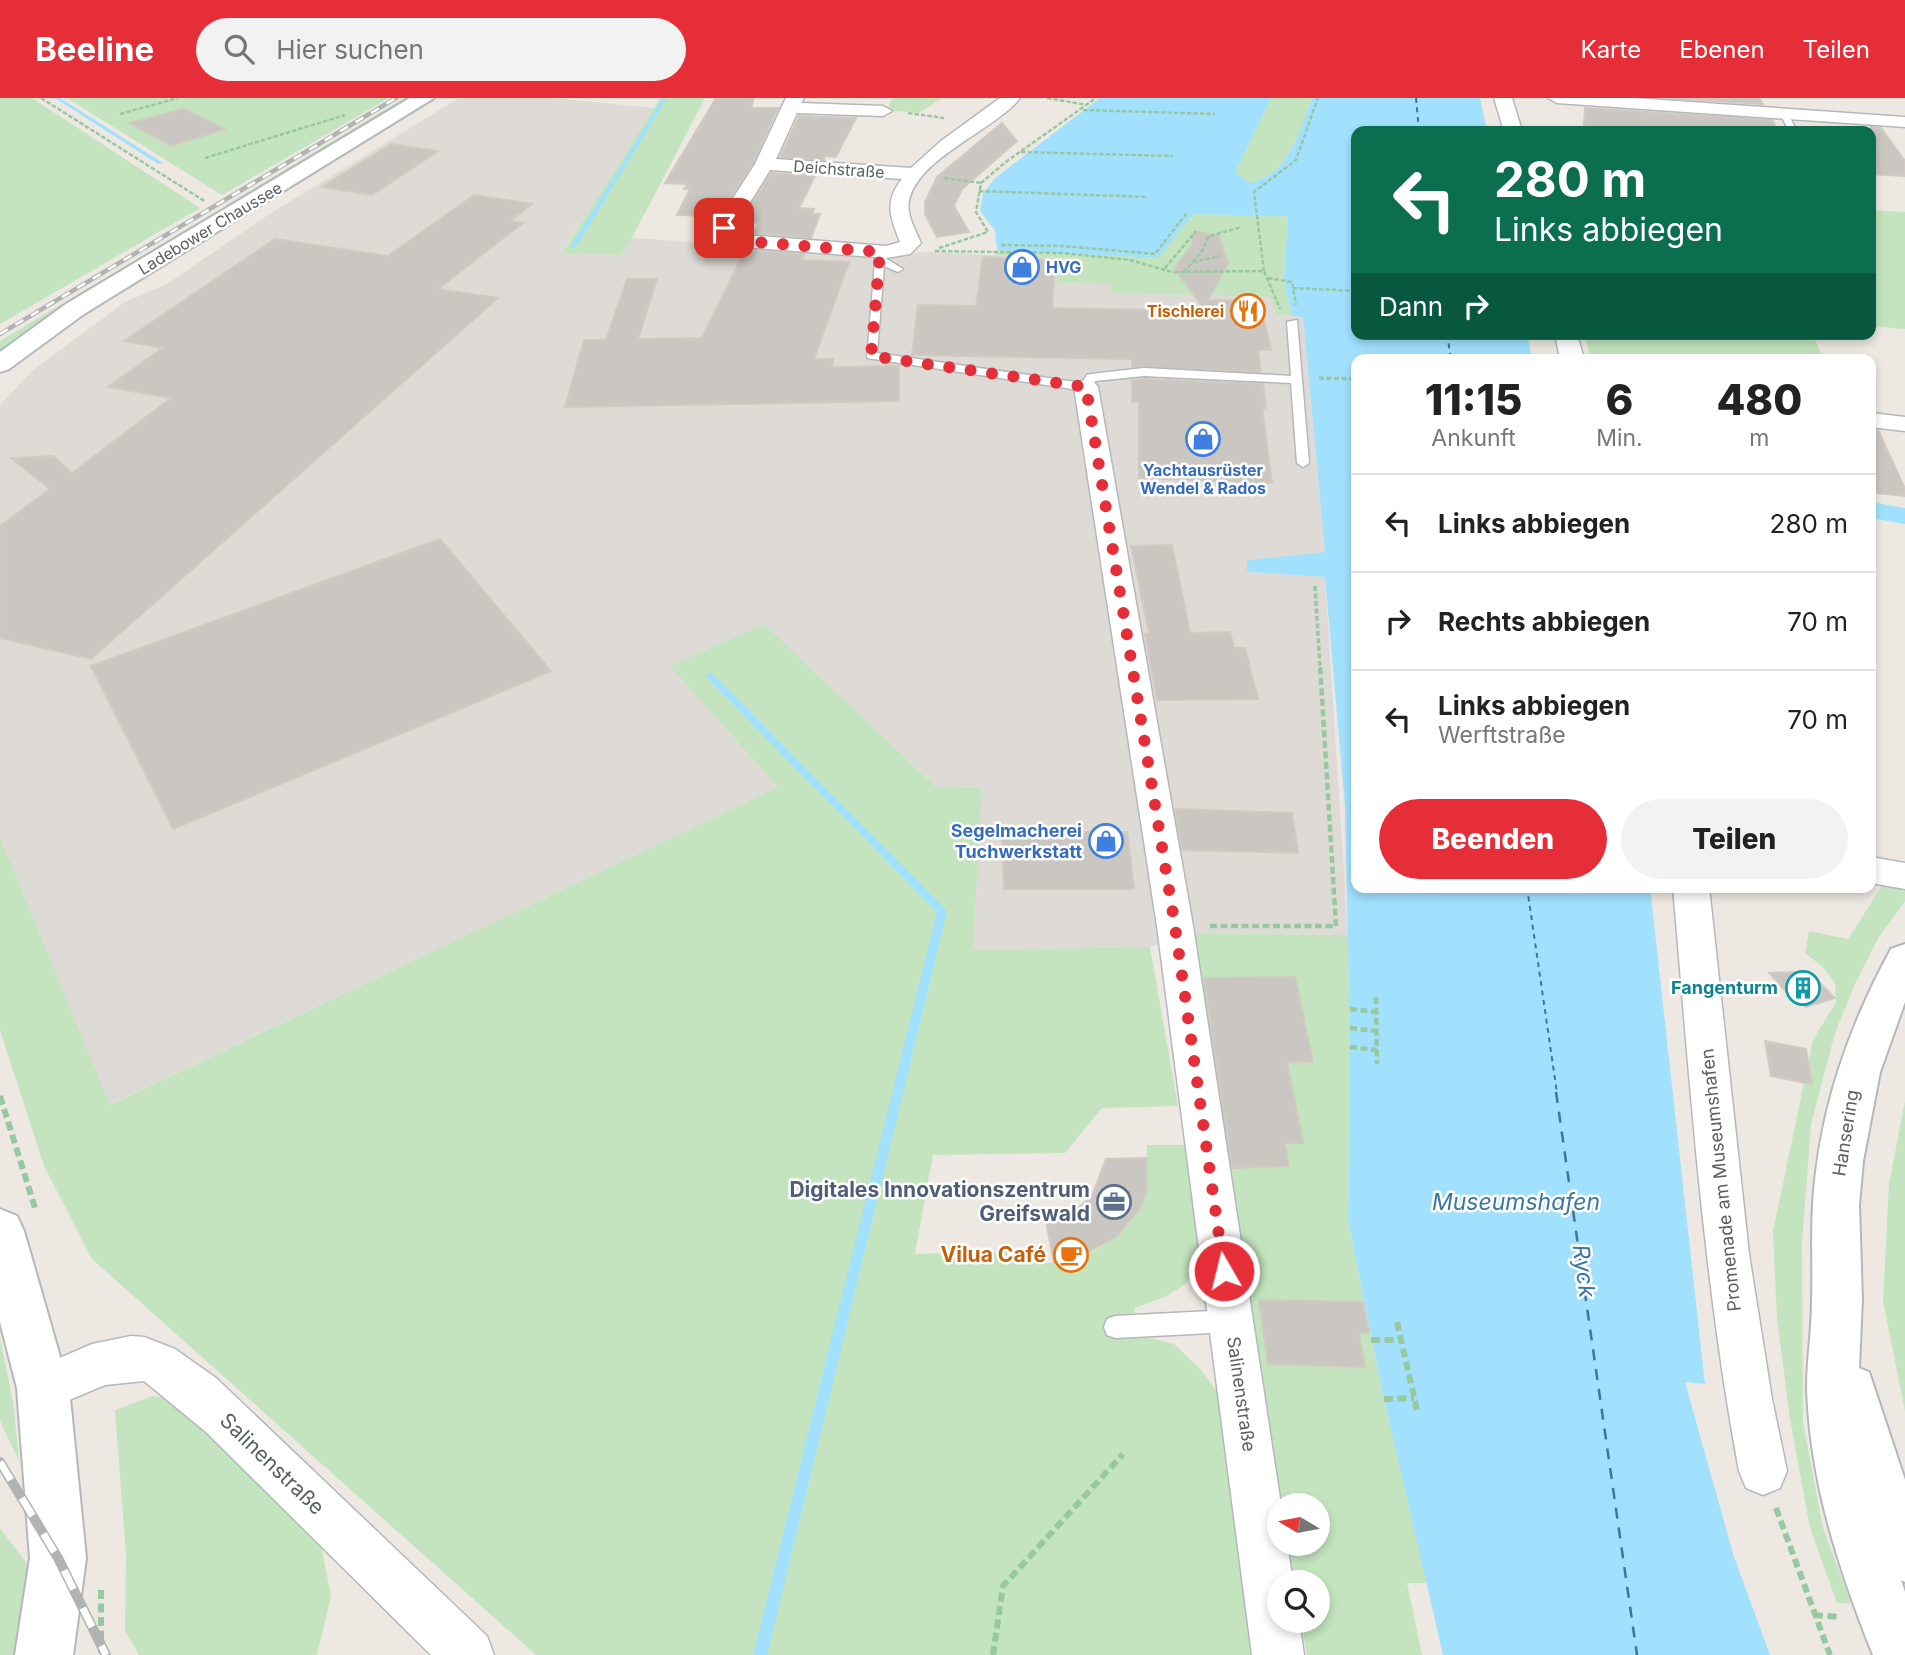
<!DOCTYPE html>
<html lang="de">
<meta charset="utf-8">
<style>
:root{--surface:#fff;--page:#f2f2f2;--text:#222;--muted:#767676;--line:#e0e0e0;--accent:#e62e38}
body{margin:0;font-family:Inter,sans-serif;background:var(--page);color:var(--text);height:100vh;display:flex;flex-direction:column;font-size:26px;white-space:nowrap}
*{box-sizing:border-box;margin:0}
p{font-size:23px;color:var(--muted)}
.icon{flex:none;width:38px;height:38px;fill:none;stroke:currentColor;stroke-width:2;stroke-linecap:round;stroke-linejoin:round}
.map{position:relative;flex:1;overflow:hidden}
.drawer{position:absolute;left:1351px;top:256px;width:525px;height:539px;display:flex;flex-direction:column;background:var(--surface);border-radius:14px;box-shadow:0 4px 10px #0003}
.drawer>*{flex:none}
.top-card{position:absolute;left:1351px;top:28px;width:525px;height:214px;border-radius:14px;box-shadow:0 4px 10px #0003;background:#0b6e4f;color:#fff;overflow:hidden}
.needle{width:46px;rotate:280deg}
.tools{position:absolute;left:1267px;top:1395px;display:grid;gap:14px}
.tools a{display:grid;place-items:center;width:63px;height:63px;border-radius:50%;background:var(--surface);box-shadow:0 4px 10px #0003;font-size:35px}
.pin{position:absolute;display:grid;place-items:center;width:60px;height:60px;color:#fff;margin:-30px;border-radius:14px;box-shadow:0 4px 10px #0006}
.me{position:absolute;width:77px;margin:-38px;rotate:352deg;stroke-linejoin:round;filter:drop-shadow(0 0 5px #0008)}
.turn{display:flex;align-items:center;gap:24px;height:147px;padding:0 28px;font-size:32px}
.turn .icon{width:91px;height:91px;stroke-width:2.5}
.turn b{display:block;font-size:49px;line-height:60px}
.then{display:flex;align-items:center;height:66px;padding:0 28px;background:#0003;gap:14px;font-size:26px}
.eta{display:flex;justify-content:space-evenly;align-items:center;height:119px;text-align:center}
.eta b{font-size:42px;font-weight:800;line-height:49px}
.primary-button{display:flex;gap:14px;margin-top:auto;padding:14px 28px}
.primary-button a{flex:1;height:80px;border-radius:42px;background:var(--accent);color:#fff;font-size:28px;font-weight:800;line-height:80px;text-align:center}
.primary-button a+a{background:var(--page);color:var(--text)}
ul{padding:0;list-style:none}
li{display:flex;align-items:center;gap:21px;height:98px;padding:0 28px;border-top:2px solid var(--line)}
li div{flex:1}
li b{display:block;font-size:26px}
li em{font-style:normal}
header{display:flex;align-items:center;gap:42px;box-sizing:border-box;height:98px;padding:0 35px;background:var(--accent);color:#fff}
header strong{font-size:33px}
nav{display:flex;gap:38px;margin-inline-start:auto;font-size:24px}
.search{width:490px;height:63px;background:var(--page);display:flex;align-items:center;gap:18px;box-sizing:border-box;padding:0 24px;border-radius:38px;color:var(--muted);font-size:26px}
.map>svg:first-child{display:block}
</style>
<header>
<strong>Beeline</strong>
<div class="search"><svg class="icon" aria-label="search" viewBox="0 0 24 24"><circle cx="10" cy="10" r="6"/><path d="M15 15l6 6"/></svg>Hier suchen</div>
<nav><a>Karte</a><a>Ebenen</a><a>Teilen</a></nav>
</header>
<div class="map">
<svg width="1905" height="1557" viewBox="0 0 1905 1557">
<rect width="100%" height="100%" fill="#ede9e2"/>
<path fill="#dedbd6" d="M459,0H555L654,10L562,154L621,157L632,140L873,156L935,154L1057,160V185L1110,186L1112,195L1271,199L1277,217L1303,219L1325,454L1248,462L1247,474L1325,479L1348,837L1189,835L1150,849L973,852L982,690L936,689L764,526L671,568L778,689L109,1007L0,739V307L32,273L125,204L167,186L271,115Z"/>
<path fill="#c3e4be" d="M0,0H32L200,110L0,226Z
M67,0H389L222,97Z
M404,0H416L234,109L226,107Z
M660,0H705L632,140L621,157L562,155Z
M893,0H942L919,15L887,12Z
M1271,0H1312C1299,34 1290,76 1250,85L1234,74Z
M1871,112L1905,114V231L1871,228Z
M215,114L218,117L0,259V243Z
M1193,116L1288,117L1284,182L1292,218L1277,217L1270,199L1111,195L1110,186L1057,185V160L994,157L997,152L1063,153Z
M1584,236H1812L1824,261H1591Z
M764,526L936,689L982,690L973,852L1150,849L1178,1008L1102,1010L1065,1055L933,1057L915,1156L1018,1153L1019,1164C1030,1164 1041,1166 1052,1165C1090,1162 1134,1134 1145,1096C1149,1081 1147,1062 1147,1047H1185L1199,1160L1187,1185L1165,1199L1134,1210L1138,1237L1174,1246L1201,1272L1221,1298L1260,1557H536L92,1161L44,1068L0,932V739L110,1007L778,689L670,568Z
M1885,783L1905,787V803L1879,839L1855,886L1835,935L1811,1026L1802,1144L1803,1324L1823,1430L1851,1505H1837L1810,1430L1790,1321L1777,1221L1773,1133L1813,942L1836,904L1835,885L1824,870L1805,855L1809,833L1848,841Z
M1189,835L1348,837L1350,949L1348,1122L1384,1301L1427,1485H1407L1422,1557H1307L1301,1523L1318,1522V1484H1294L1288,1446H1318V1407H1282Z
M1905,1003V1313L1883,1203L1889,1086Z
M0,1241L13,1304L19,1363L0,1323Z
M152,1298L184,1302L319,1436L331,1498L317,1557H139L125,1533L126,1457L115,1312Z
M0,1430L29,1468L13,1557H0Z"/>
<path fill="#a1e1fe" d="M1100,0H1271L1235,74L1250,85C1290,76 1299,34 1312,0H1480L1487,33H1356V236H1527L1532,261H1356V789H1650L1705,1286L1685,1284L1734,1459L1770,1557H1443L1384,1301L1348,1122L1350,949L1345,708L1325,479L1247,474V462L1325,454L1303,219L1292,218L1284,182L1288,118L1193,116L1158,160L997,152L995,133L980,113L983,95L995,80Z"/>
<path fill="#ede9e2" d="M1094,0H1097L995,80L983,95L980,113L995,133L996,137H992L977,114L981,93L993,77Z"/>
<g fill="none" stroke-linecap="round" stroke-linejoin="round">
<path fill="#a1e1fe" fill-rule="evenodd" d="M55,0H60L163,65L158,66Z
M663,0H667L576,149L571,150L570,149Z
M710,575L713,576L947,813L767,1557H753L937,814L707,580L706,578L707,576Z"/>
<path fill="#a1e1fe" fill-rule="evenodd" d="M1871,404L1905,410V426L1871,420Z"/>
<path stroke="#3a779e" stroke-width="2" stroke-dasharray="5 4.5" stroke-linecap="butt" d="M1416,0L1419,33
M1447,236L1451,261
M1527,789L1557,995"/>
<path stroke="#3a779e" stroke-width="2.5" stroke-dasharray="11 9" stroke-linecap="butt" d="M1556,994L1637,1557"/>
</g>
<path fill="#cac6c1" stroke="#d1cac0" stroke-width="2" d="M716,0H754L751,10H778L753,65L719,118L677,117L690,91H684L687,86L665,85Z
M1671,0H1759L1763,6Z
M1585,10L1772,22L1775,28L1770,29L1771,33H1616L1584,27Z
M183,11L225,31L171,48L130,25Z
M799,18L856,20L836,59L825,58L824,62L780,59Z
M1002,25L1017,43L962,91L954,108L969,134L937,139L925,116V104L937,79Z
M1871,29L1881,30L1905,63V78L1871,76Z
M391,46L438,53L372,97L322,89Z
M771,75L815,78L799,110L814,111L812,116H820L811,140L754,135L759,125L746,124L749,119H744Z
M474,97L532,106L510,123L523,125L438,191L498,200L91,561L0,540V428L50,391L11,360L53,358L72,375L171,300L108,289L163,250L124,243L275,141L388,158Z
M1194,133L1219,138L1228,165L1208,202L1260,203L1271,252H1258L1261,274L1132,269V261L912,257L918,207L976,208L983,159L1055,162L1052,210L1206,213L1174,170L1192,148Z
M745,152L804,156L802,162L849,164L814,261H833L832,269L899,268V303L565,309L584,242H606L627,181H657L638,241L702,240Z
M1144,281L1263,286L1266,310L1262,309L1272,385L1139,380V304H1132V282Z
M1871,332H1878L1905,391V398L1877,395L1871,381Z
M440,441L551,573L173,731L91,568Z
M1172,447L1190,535L1230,534L1234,550H1245L1258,601L1157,602L1145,536L1149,535L1131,448Z
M1175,711L1292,715L1298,755L1182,752Z
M1002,734H1127L1134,791H1004Z
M1797,874L1817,882L1835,900L1806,909L1790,898L1769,875Z
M1295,879L1313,964H1287L1303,1045H1285L1289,1068L1232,1070L1204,880Z
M1765,943L1806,951L1812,986L1771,978Z
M1147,1060L1146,1094L1140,1110L1117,1138L1081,1158L1054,1165L1046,1123L1071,1116L1092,1098L1106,1061Z
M1259,1202L1363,1204L1369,1235H1359L1365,1269L1268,1266Z"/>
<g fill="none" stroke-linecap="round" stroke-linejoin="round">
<g stroke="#b4b8bc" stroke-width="3">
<path id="service" d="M1784,13L1788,16L1797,33L1772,31L1787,29L1780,16Z
M876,152H884L885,160L903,171L898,174L884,168L877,255L1082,285L1087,277L1091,276L1144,270L1291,278L1287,224L1297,222L1309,365L1303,369L1297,365L1291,285L1144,278L1095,283L1090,292L1086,293L867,260Z
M1230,1212L1238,1215L1241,1223L1238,1231L1230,1234L1115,1240L1107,1237L1104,1229L1107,1221L1115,1218Z"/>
</g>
<g stroke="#b4b8bc" stroke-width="3">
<path id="minor" d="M786,0H804L801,5L883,8L892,13L883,18L797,15L776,61L911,70L941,43L1000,0H1020C995,32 917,60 909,103C906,117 916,133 921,145L910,156L886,160L743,149C729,146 720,144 714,130L755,66ZM770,72L902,81C884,103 890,119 900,144L886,148L745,137L736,134L734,130Z
M1494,0H1512L1522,33H1504Z
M1548,0H1633L1905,19V29L1557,5Z
M1555,236H1577L1584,261H1560Z
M1086,282L1094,284L1098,289L1193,828L1281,1407H1279V1446H1287L1293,1484H1279V1522H1299L1304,1557H1252L1157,828L1074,289L1078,284Z
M1871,315L1905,319V333L1871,329Z
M1871,759L1905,765V791L1871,785Z
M1673,789H1709L1749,1156L1772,1301L1787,1373L1780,1390L1763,1397L1746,1390L1739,1373C1703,1180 1690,985 1673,789Z
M131,1238L144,1239L175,1251L216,1280L487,1538L494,1557H431L206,1334L144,1283L105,1287L43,1313L27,1306L20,1290L27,1274L92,1246Z"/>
</g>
<g stroke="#b4b8bc" stroke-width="4">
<path id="tertiary" d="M410,0H434L84,216L9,271L0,274V254L66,206Z
M0,1111L17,1118L24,1133L69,1290L86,1460L73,1557H15L30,1460L17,1290L0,1224Z"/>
</g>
<g stroke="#b3b8bc" stroke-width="4">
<path id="secondary" d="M1905,846V904L1880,974L1863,1063L1859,1107L1862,1201L1859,1270L1869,1274L1905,1382V1484L1901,1482L1905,1494V1557H1873C1839,1472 1810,1384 1807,1291C1807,1261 1812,1232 1812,1202C1813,1170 1811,1138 1813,1106C1819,1014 1847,932 1891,851Z"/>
</g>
<path stroke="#98c8a0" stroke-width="2.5" stroke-dasharray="4.5 2" stroke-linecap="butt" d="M41,0L206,104
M1047,0L1087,7
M1083,12L1215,16
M908,15L944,20
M120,16L178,0
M1021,54L1173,58
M205,60L345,17
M944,80L981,85
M979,93L1148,99
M1355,95L1356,101
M1001,147L1063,148L1155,156L1186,116
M939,150L988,134L976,114L981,85L1007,63L1096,0
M935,153L1062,155L1130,162L1172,174L1264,173L1280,211
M1193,164L1220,158
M1165,170L1196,133
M1264,173L1254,94L1296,62L1318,0
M1184,174L1202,153L1209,138L1242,129
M1268,180L1292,184L1296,207
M1293,190L1356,193"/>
<path stroke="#98c8a0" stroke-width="3.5" stroke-dasharray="5 2.5" stroke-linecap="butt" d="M1319,280L1356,281
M1315,488L1320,569
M1871,555L1874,556"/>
<path stroke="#98c8a0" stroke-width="4.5" stroke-dasharray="7 3.5" stroke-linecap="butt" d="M1210,828H1336L1320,567
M1376,899L1377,966
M1350,911L1376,914
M1350,930L1377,933
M1350,949L1377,952"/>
<path stroke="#98c8a0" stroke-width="6" stroke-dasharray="9 4.5" stroke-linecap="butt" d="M0,998L36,1113
M1397,1224L1417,1312
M1371,1242H1400
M1384,1301L1414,1300
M1776,1410L1830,1557
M101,1492V1557
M1814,1517L1841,1519
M993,1557L1003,1488L1123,1356"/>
<use href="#service" fill="#fff" fill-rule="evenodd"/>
<use href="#minor" fill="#fff" fill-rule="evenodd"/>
<use href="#tertiary" fill="#fff" fill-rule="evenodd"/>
<use href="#secondary" fill="#fff" fill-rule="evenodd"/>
<g stroke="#b1b2b2" stroke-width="4.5">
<path id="rail-far1" d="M0,236L396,0"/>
</g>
<g stroke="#b1b2b2" stroke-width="10">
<path id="rail" d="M0,1364L58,1460L106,1557"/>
</g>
<use href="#rail-far1" stroke="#fff" stroke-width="2.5" stroke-dasharray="9" stroke-linecap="butt"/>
<use href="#rail" stroke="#fff" stroke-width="7" stroke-dasharray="21" stroke-linecap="butt"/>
</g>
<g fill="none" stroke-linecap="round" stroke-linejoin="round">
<path stroke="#e62e38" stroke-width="12" stroke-dasharray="0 21.6" d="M724,130L728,138L743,143L880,154L871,258L1086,289L1175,828L1224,1173"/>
</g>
<defs>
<g id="shop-ring" transform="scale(1.75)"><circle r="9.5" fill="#fff" stroke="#3f7fe0" stroke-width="1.5"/><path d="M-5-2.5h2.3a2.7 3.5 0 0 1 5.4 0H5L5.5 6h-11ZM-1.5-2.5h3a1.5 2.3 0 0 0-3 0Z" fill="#3f7fe0"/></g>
<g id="restaurant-ring" transform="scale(1.75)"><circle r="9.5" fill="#fff" stroke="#e8710a" stroke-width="1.5"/><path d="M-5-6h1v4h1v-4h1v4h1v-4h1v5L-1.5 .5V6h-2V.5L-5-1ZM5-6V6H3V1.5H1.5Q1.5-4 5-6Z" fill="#e8710a"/></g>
<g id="building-ring" transform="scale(1.75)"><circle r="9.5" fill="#fff" stroke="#0f9aa8" stroke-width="1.5"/><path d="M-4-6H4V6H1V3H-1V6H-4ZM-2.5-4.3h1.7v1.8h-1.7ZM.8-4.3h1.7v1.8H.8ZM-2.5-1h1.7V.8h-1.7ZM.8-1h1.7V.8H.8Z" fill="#0f9aa8"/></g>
<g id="office-ring" transform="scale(1.75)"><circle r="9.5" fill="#fff" stroke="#5c6f8a" stroke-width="1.5"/><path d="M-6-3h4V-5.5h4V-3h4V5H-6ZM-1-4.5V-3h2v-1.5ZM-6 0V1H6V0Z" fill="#5c6f8a"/></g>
<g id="cafe-ring" transform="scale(1.75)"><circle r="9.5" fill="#fff" stroke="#e8710a" stroke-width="1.5"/><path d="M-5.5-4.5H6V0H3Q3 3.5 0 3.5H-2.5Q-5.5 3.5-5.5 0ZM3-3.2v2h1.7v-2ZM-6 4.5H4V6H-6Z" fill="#e8710a"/></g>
</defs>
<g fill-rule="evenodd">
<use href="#shop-ring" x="1022" y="169"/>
<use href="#restaurant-ring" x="1248" y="213"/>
<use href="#shop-ring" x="1203" y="341"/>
<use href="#shop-ring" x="1106" y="743"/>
<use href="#building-ring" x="1803" y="890"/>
<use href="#office-ring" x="1114" y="1104"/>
<use href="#cafe-ring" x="1071" y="1157"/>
</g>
<g text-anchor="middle" stroke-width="5" stroke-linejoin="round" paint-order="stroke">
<g font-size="16" fill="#5a5f62" stroke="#fff">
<text transform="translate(839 71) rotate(4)" y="6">Deichstraße</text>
<text transform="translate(210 130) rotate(-31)" y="6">Ladebower Chaussee</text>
</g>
<g font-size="16" font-weight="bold" fill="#366cbe" stroke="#fff" text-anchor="start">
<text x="1046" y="175">HVG</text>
<text x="1203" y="378" text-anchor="middle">Yachtausrüster<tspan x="1203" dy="18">Wendel &amp; Rados</tspan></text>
</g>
<g font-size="16" font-weight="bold" fill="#c56008" stroke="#fff" text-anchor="end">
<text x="1224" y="219">Tischlerei</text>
</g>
<g font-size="18" font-weight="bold" fill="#366cbe" stroke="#fff" text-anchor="end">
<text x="1082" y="739">Segelmacherei<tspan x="1082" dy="21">Tuchwerkstatt</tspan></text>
</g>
<g font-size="18" font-weight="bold" fill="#0d838f" stroke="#fff" text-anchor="end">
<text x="1778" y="896">Fangenturm</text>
</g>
<g font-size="18" fill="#5a5f62" stroke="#fff">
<text transform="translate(1846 1035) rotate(-81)" y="6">Hansering</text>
<text transform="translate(1721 1082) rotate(-96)" y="6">Promenade am Museumshafen</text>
<text transform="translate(1241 1296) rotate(82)" y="6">Salinenstraße</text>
</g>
<g font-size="21" font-weight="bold" fill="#4e5e75" stroke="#fff" text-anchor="end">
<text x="1090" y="1099">Digitales Innovationszentrum<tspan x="1090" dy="24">Greifswald</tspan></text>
</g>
<g font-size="21" font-weight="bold" fill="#c56008" stroke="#fff" text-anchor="end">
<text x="1046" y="1164">Vilua Café</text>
</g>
<g font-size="21" fill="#5a5f62" stroke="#fff">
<text transform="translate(272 1366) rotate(44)" y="7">Salinenstraße</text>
</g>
<g font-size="23" font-style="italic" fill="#3a779e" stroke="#fff">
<text x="1516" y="1112">Museumshafen</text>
<text transform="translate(1584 1173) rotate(82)" y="8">Ryck</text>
</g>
</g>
</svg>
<div class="tools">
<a><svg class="needle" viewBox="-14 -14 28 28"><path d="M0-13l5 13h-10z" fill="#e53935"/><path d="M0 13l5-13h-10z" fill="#767676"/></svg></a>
<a><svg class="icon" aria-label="search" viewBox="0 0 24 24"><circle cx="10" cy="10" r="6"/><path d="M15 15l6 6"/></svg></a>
</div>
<div class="pin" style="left:724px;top:130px;background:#d93025"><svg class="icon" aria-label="arrive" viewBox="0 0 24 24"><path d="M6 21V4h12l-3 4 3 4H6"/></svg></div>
<svg class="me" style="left:1224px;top:1173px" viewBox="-20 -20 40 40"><circle r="17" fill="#e62e38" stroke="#fff" stroke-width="3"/><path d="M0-11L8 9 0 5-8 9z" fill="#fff"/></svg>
<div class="top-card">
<div class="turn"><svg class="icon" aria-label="left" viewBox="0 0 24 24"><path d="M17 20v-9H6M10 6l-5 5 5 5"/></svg><div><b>280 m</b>Links abbiegen</div></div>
<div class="then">Dann<svg class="icon" aria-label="right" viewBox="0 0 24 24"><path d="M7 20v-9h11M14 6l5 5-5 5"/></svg></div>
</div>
<section class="drawer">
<div class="eta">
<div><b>11:15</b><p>Ankunft</p></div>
<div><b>6</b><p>Min.</p></div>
<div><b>480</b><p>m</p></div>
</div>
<ul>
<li><svg class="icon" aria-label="left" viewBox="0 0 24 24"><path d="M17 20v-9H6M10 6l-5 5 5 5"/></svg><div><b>Links abbiegen</b></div><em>280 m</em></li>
<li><svg class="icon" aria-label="right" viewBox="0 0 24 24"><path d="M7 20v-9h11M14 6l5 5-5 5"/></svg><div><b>Rechts abbiegen</b></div><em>70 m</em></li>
<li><svg class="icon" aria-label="left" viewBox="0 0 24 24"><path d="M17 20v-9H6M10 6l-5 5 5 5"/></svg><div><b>Links abbiegen</b><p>Werftstraße</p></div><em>70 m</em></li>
</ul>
<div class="primary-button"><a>Beenden</a><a>Teilen</a></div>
</section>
</div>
